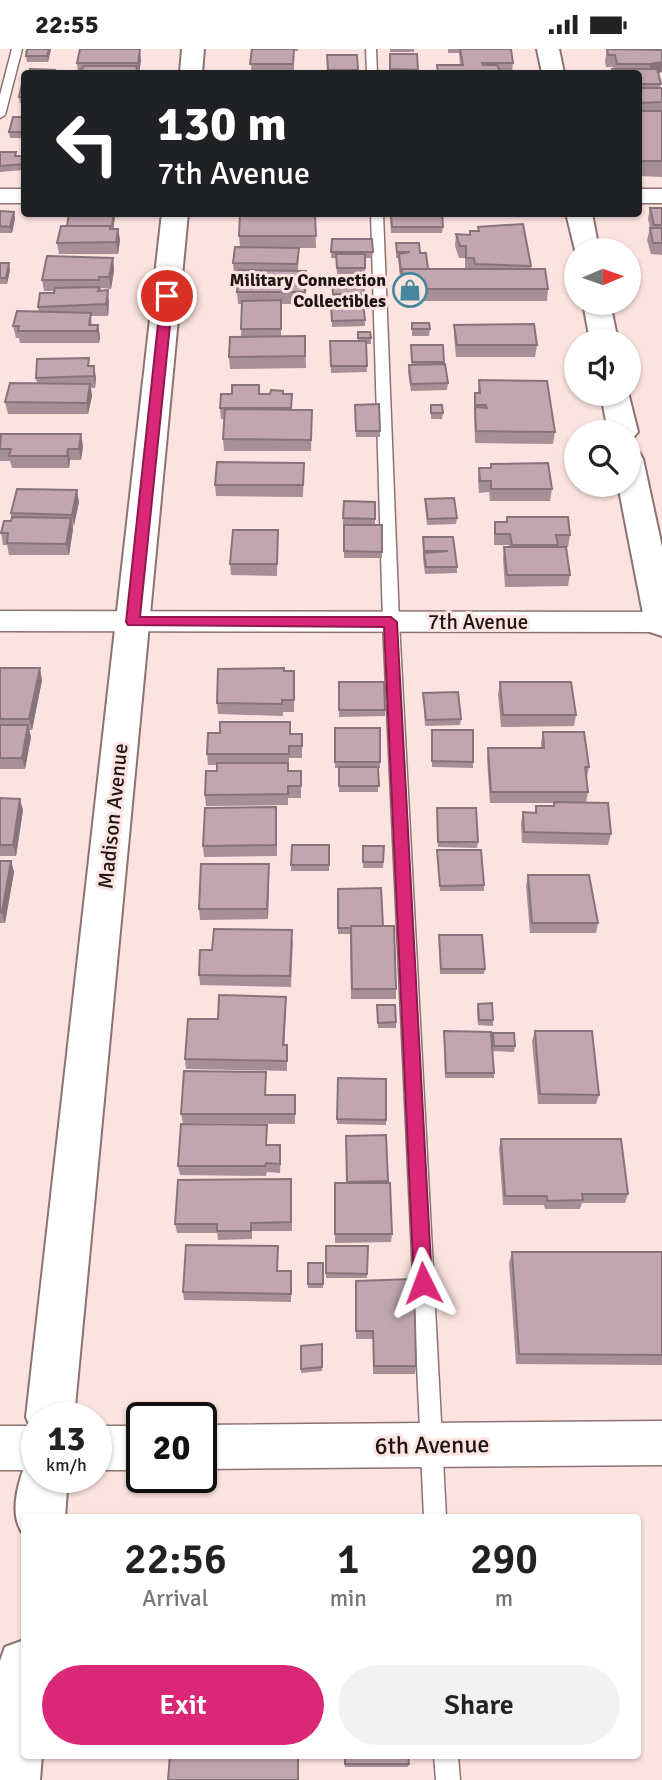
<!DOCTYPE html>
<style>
:root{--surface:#fff;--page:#f2f2f2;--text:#222;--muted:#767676;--accent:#db2777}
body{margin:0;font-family:Signika,sans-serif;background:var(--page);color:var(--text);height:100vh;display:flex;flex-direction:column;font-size:26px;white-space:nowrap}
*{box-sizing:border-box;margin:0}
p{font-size:23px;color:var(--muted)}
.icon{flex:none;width:38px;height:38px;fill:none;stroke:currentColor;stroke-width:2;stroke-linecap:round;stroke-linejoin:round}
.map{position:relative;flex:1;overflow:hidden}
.sheet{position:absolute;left:21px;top:1465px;width:620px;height:245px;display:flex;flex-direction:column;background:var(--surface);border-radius:7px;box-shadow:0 2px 5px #0004}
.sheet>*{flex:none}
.top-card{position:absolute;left:21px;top:21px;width:621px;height:147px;border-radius:7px;box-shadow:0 2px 5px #0004;background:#202124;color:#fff;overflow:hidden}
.needle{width:46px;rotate:88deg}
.buttons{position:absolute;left:564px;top:189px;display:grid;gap:14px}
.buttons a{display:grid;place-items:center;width:77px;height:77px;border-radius:50%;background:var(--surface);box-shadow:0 2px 5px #0004;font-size:35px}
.speed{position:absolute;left:21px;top:1353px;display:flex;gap:14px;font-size:35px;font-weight:700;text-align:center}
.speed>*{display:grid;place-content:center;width:91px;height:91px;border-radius:50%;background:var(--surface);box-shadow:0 2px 5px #0004;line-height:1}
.speed small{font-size:18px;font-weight:400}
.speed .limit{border:4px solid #111;border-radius:10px;background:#fff;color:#111}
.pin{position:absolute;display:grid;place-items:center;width:60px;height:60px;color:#fff;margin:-30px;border:4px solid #fff;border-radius:50%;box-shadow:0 2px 7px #0007}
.me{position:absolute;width:77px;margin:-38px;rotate:357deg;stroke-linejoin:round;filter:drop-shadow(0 0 5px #0008)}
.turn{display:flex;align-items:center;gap:24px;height:147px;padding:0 21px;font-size:32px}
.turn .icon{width:91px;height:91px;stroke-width:2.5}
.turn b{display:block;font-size:49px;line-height:60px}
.eta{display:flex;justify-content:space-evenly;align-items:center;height:119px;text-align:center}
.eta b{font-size:42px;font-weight:600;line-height:49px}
.primary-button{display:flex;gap:14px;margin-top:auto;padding:14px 21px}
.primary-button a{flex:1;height:80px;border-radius:42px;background:var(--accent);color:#fff;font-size:28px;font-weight:600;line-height:80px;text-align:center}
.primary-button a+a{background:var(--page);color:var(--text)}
.status{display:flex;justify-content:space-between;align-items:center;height:49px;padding:0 35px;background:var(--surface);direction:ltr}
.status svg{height:19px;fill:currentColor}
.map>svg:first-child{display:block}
</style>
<div class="status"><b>22:55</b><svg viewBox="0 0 49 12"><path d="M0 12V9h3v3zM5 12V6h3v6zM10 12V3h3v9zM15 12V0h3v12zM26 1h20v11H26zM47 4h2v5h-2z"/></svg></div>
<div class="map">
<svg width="662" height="1731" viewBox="0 0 662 1731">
<rect width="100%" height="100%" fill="#fbe3df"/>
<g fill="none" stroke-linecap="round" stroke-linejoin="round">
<g stroke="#8d736f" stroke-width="3">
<path id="service" d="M12,0H22L5,66L0,69V46Z
M366,0H376L377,24H367Z
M371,164H383L399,573L446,1468H424L383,573Z
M434,1706H458L460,1731H436Z"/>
</g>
<g stroke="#8d736f" stroke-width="3">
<path id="minor" d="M0,140H24V154H0Z
M639,140H662V154H639Z
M0,562L662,563V583L0,582Z
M662,1372V1416L201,1420V1376Z
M0,1377H37V1421H0Z
M96,1377H142V1421H96Z"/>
</g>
<g stroke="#8d736f" stroke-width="4">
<path id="tertiary" d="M182,0H204L202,24H180Z
M537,0H559L564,24H542Z
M162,164H188L74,1368H37V1386L33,1385L26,1368Z
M566,164H592L599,201H576V205Z
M583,254H610L618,292H590Z
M628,343L638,383L633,389L628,391V383H608L601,345Z
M628,401L639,403L643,410L662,498V587L650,583L645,575L618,436H628Z
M37,1407V1428H68L65,1468H24V1486C8,1467 18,1433 27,1411Z
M24,1591V1706H42L40,1731H0V1612L5,1598Z"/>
</g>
<use href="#service" fill="#fff" fill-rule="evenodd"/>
<use href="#minor" fill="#fff" fill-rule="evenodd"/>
<use href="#tertiary" fill="#fff" fill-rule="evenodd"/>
</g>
<path fill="#a68f96" d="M51,0L48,13H27L26,7Z
M252,0H298V2H294V24H251Z
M390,0H414V3H390Z
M448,0H511L513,14L512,24H437V16H460L459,4H448Z
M607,0L662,1V23L658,24L661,35L660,39H662V128L639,127V24H612V20H614L613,18H606L605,12Z
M390,5L418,21V24H390Z
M327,6H357L358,24H328Z
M141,11L139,24H78L77,14Z
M24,35V54H20L19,48Z
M24,68V89H10L9,83Z
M0,103H16V107H24V121L0,123Z
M650,159H662V206L651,205L647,191L650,179L648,170Z
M0,162L15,169L12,184H0Z
M69,164H115L113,180H118L120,191L118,205H59L57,194L67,177Z
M390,164L443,178L442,184H391Z
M277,166L315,167L316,199H299L298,222H306L305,255H281V287H305L306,319L230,320L229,308L241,288L242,255H238L237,243L239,225H234L233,214L240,198L239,187Z
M478,178L531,217V220L548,240L547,252H403L402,228H400L398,209H396V194L420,204L428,220H465V209H459L455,197L456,185L470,186L478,182Z
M332,190L373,203L372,209H365V225H337L336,209H331Z
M113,209L114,221L111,240L101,239V242L109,253L108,267H91L92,276H98L100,288L99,294H20L19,289H16L13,277L39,263L38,258L54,244V242H44L42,231Z
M0,214L10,221L7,235H0Z
M332,228L364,245V251L333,252Z
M331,255L365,271V277L332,278Z
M412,274L430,280L429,287H412Z
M454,276L537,296L535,308H456L454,288Z
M358,283L371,289V295H366L367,323L331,324L330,292H358Z
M411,296L444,313L448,334L447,341L411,342L408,323L409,316H412Z
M90,317L96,328L95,339H91L92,347L88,365H8L5,353L37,335L36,329Z
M479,331L555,383L553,395L475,394L474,356L475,344H478Z
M260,345H283L292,361H312L311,402H224L223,390L225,370H221L220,359Z
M355,356L380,382V388H356Z
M431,356L443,364L442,370H431Z
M0,389L83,397L81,411H70L69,419H12L10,412H0Z
M304,414L303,448L216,447L215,436Z
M479,419L552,440L550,452H490L489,443L479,444L478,431Z
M425,450L457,469L456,475L427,476L425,456Z
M79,453L73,477V480L69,506H9L7,496H3L1,484L11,472V464Z
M375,453V476H382V509H344V476H343V469Z
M507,468L570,486L568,498H557L570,526L568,537L505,538L503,510L504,498H509V496H494V485L495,473H506Z
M278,481L277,527L231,526L230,515Z
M423,488L457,518V524L425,525L423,510Z
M0,619L42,631L32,681H29L31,688L25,720H0Z
M284,622H294V663H283V667L218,665L217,654Z
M339,633L385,661V667L339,668Z
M500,633L576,666L574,677L501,678L498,645Z
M423,644L461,670L460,676L425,677Z
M335,679L380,713V719H378V743H339V719H335Z
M432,681L473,713V719L432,718Z
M543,683L589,718L587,729L588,743L586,754L611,785L608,796L522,794L521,774L523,763L535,764L536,757H553L554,754H490L487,710L488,699H541V694Z
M290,685H302V709H289V716H288V722H301V749H288V756L206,757L205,746L217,722V716H208L207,705Z
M0,749L23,761L16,807H0Z
M437,759L478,793L477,799L438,798Z
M277,770V807L204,808L203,797Z
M292,796H329V822H291Z
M363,797H384L383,819H363Z
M437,801L484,836V842H440Z
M0,812H11L14,823L5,874H0Z
M269,826L268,870L200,871L199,860Z
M528,826L598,874L596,884H530L526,837Z
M338,840L383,877L396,940V950H351L350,885H338Z
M439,886L485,920L484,925H440Z
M293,891L291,938L200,936L199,926L212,901Z
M478,955L493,971V977L478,976L477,960Z
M377,956L396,973V979H378Z
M286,958L284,996L287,1006V1022L186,1020L185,1010L218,970Z
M444,982L494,1024V1029H445Z
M535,982L599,1046L596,1055H538L532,992Z
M493,984L515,997L514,1003L493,1002Z
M266,1023V1046H295V1075L183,1074L181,1065Z
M338,1029L386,1030V1076L337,1075Z
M267,1076V1096L281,1105L280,1124L267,1123L266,1127L180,1126L178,1117Z
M386,1086L392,1185L391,1193L335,1194V1134H347L346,1087Z
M501,1090L628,1145L625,1154H582L580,1160H545L544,1156H503L499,1099Z
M291,1130L292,1182H252V1190L218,1191L217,1184H177L175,1175Z
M326,1197L367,1225V1229H326Z
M512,1203H662V1316L516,1315L509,1214Z
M278,1206V1222L291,1230V1253L184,1251L183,1243Z
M308,1214H323V1239H308Z
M356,1232L416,1317L415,1325H373V1290H356Z
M322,1295V1322L301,1324V1297Z
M344,1706L409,1715L408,1718H345Z"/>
<path fill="#87747a" d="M49,0H51L48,13L47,7Z
M140,0L141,11L139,24L138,14Z
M662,13V23L649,26L650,15Z
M14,163L15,169L12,184L10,178Z
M114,164L115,168L113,183L112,177Z
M118,180L120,191L118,205L116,193Z
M113,209L114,221L111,240L109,228Z
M9,214L10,221L7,235L6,229Z
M108,241L109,253L108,267L106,255Z
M98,276L100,288L99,294L97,282Z
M94,317L96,328L95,339L94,327Z
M90,335L92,347L88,365L87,354Z
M81,385L83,397L81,411L79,400Z
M68,400L70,411L69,419L67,407Z
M77,441L79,453L74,477L72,466Z
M71,469L73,480L69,506L66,495Z
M40,619L42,631L32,681L29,670Z
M28,676L31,688L25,720L22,709Z
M20,750L23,761L16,807L13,796Z
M11,812L14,823L5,874L2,863Z
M269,815V826L268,870L267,860Z
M286,948V958L284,1006L283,996Z"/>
<path fill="#c1a6af" stroke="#87747a" stroke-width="2" d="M27,0H49L47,7H26Z
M80,0H140L138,14H77Z
M252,0H294L293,15H250Z
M460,0H511L513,14H482L483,16H497L501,24H438L437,16H463Z
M607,0L662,1V13L650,15H617L615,6H608Z
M390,5H417L418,21L390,20Z
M327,6H357L358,21H328Z
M84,17H137L136,24H79Z
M30,20L55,21L54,24H29Z
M612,20H657L661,35H639V24H613Z
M22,35H24V48H19Z
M639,39H662V53L639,54Z
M639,62H662V112H639Z
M13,68H24V83H9Z
M0,103H16L15,107H24V115L0,117Z
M650,159H662V176H654Z
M0,162L14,163L10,178L0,177Z
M69,164H114L112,177H67Z
M240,164H276V166L315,167L316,187H239Z
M391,164H442L443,178H392Z
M523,175L531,217L475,215L474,209H466V197H460L456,185L470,186V182H479L478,178Z
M61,177H110V180H118L116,193L57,194Z
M650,179H662V194H653Z
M332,190H372L373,203H331Z
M396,194H419L420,204H426L428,220H402V222H401L399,205L410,203H397Z
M235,198L299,199L297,215L233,214Z
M336,205H365V219H337Z
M47,207L113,209L109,228H99V231H42Z
M0,214H9L6,229H0Z
M402,220H545L548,240H403Z
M239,221L306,222L305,243H237Z
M332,228H363L364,245H333Z
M99,238L98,242L108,241L106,255L38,258L40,244H54L55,239Z
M281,251V280H241L242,252Z
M363,254L365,271L332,272L331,255Z
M17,262L91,264L89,276H98L97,282H18L19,277H13Z
M412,274H429L430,280H412Z
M534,275L537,296H457L454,276Z
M358,283H370L371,289H358Z
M305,287V307L229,308L230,288Z
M330,292H366L367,317H331Z
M411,296H443L444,313H412Z
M89,309L88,317H94V327L36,329L37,310Z
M445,315L448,334L411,335L409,316Z
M479,331L547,332L555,383L476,382L475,358L487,359L486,356H475V344H480Z
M10,334L90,335L87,354L5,353Z
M232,336H259V345H270L271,341L283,342V345H292L291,359H220L221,345H232Z
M379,355L380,382H356L355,356Z
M431,356H442L443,364H431Z
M225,360L312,361L311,391L223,390Z
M1,385H81L79,400H68L67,407H9L11,400H0Z
M217,413L304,414L303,436H215Z
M548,414L552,440H491V432H480L479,419H491V415Z
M17,440L77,441L72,466L11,464Z
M454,449L457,469L428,470L425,450Z
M344,452L375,453V470L343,469Z
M12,468L71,469L66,495L7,494L8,484H1L4,472H11Z
M507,468H568L570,486H556L558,496H512L510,485H495V473H507Z
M344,476H382V503L344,502Z
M233,481H278L277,515H230Z
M423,488H453L457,518H426L424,504L448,502H424Z
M504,498H566L570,526H507Z
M0,619H40L29,670H0Z
M284,619V622H294V651H282V655L217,654L218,620Z
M339,633H384L385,661H339Z
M500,633H571L576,666H503Z
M458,643L461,670L426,671L423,644Z
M220,673H290V685H302V697H289V705H207L208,684H220Z
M0,676H28L22,709H0Z
M335,679H380V713H335Z
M432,681H473V713L432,712Z
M543,683H584L589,718H585L588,743H491L488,699H544Z
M217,714H288V722H301V737H288V745L205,746L206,722H217Z
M339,718H378L379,737H339Z
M0,749L20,750L13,796H0Z
M554,753L608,754L611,785L524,783L523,763L536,764V757H554Z
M276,758V796L203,797L205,759Z
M437,759H476L478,793H438Z
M292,796H329V816H291Z
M363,797H384L383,813H363Z
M437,801H481L484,836L440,837Z
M0,812H11L2,863H0Z
M201,815H269L267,860H199Z
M528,826H589L598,874H532Z
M381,839L383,877H351V879H338V840Z
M351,877H394L396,940H352Z
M214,880L292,881L290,927L199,926L200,901H212Z
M439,886H482L485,920H441Z
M219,946L286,948L283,996H287V1012L185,1010L188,970H218Z
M492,954L493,971H479L478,955Z
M377,956H395L396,973L378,974Z
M444,982L491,983L494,1024H446Z
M535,982H592L599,1046L540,1045Z
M493,984H514L515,997H494Z
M184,1022L266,1023L265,1046H295V1065H181Z
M338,1029L386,1030V1071L337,1070Z
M181,1075L267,1076L266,1096H280V1115L266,1114L265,1117H178Z
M386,1086L388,1132L347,1133L346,1087Z
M501,1090H621L628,1145H582L583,1151L547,1152V1147H505Z
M291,1130V1173L251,1174V1182H217V1175H175L178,1131Z
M335,1134H390L392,1185H335Z
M186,1196L278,1197L277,1222H291V1245L183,1243Z
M326,1197H368L367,1225L326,1224Z
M512,1203H662V1306L519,1305Z
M308,1214H323V1235H308Z
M414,1230L416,1317H374L373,1282H356V1232Z
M322,1295V1318L301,1320V1297Z
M170,1706H298V1731H168Z
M345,1706H408L409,1715H345Z"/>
<path fill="#db2777" stroke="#8e194d" stroke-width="2" d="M167,243L173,247L140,568H391L397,573L432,1234L430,1241L423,1243L416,1241L414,1234L384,578L128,576L126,573L161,247Z"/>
<defs>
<g id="shop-ring" transform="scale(1.75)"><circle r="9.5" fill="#fbe3df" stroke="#47879b" stroke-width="1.5"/><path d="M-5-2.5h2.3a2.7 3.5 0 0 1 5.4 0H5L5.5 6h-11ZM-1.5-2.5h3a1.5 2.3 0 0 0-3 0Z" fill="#47879b"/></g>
</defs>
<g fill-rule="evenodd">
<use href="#shop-ring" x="410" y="241"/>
</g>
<g text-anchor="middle" stroke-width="6" stroke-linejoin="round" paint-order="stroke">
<g font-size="18" font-weight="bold" fill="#1e1412" stroke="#fbe3df" text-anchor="end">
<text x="386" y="237">Military Connection<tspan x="386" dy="21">Collectibles</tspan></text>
</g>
<g font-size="21" fill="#1e1412" stroke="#fbe3df">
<text x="478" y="580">7th Avenue</text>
<text transform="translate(113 767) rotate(-84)" y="7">Madison Avenue</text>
</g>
<g font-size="24" fill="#1e1412" stroke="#fbe3df">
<text transform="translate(432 1396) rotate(-1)" y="8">6th Avenue</text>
</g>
</g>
</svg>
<div class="buttons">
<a><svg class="needle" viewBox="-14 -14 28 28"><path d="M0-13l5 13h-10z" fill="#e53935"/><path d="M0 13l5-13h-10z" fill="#767676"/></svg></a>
<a><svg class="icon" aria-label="sound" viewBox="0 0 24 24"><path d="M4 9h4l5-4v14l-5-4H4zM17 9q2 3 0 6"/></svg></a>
<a><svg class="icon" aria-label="search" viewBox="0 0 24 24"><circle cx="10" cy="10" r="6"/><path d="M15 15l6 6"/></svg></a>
</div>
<div class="speed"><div>13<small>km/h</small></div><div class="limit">20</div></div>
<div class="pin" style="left:167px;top:247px;background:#d93025"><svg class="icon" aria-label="arrive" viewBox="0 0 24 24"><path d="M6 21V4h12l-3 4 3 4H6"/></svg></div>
<svg class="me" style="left:423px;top:1234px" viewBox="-20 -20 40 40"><path d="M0-17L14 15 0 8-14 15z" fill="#db2777" stroke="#fff" stroke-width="4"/></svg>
<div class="top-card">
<div class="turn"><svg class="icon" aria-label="left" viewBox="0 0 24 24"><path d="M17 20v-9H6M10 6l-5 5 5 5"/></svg><div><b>130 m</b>7th Avenue</div></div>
</div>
<section class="sheet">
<div class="eta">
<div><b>22:56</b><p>Arrival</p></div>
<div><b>1</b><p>min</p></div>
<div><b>290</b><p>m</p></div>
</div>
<div class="primary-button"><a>Exit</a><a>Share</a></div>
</section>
</div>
